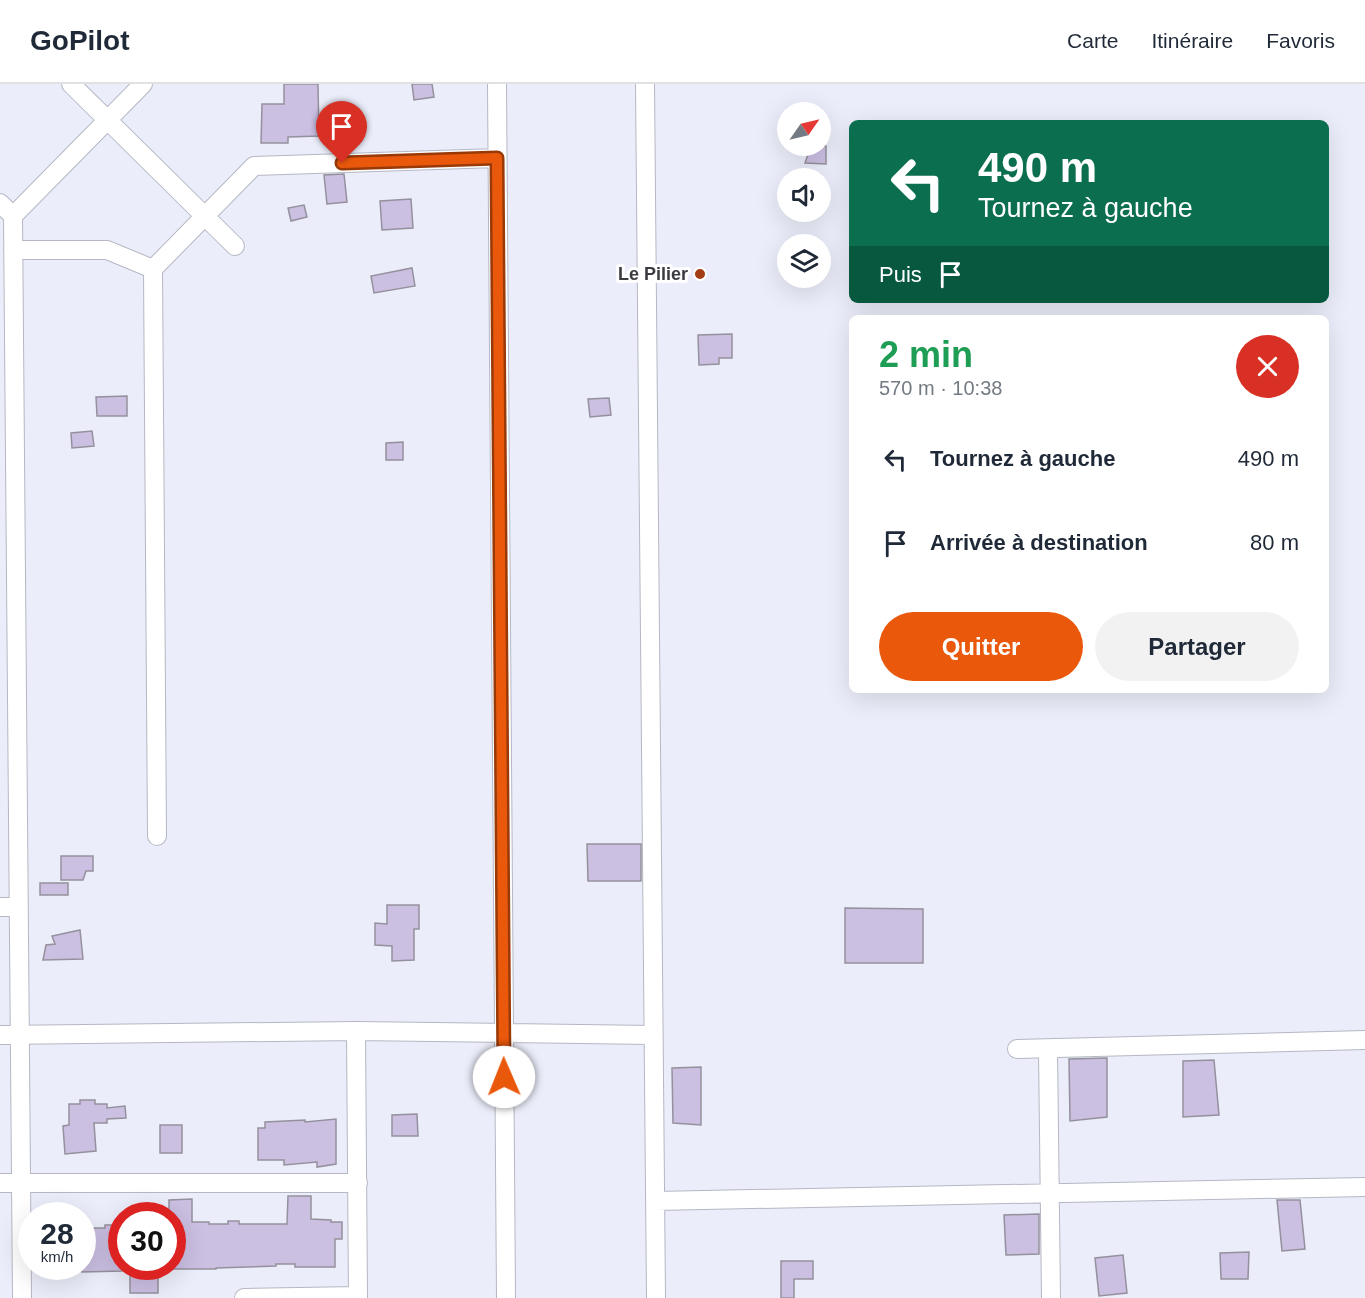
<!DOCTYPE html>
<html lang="fr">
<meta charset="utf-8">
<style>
:root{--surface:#fff;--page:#f2f2f3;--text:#1f2937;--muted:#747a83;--line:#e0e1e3;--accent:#ea580c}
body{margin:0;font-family:Helvetica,sans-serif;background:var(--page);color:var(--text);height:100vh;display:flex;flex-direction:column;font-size:22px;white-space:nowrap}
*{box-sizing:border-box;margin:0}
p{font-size:20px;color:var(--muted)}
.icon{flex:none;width:33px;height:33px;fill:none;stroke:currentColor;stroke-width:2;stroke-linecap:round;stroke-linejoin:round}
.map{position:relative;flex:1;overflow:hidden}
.panel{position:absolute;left:849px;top:231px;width:480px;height:378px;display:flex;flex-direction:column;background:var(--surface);border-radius:9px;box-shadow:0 6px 24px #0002}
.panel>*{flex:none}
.guide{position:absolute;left:849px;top:36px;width:480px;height:183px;border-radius:9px;box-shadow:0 6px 24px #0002;background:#0b6e4f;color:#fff;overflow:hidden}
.needle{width:39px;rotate:56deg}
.buttons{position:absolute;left:777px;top:18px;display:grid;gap:12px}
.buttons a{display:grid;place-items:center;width:54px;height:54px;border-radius:50%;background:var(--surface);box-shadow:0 6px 24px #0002;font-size:30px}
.speed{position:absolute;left:18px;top:1118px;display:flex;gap:12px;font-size:30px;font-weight:700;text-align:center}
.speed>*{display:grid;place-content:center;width:78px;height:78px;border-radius:50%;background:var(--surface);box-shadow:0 6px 24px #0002;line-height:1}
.speed small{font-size:15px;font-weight:400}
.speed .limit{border:9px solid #d22;background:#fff;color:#111}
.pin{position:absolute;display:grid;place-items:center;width:51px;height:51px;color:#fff;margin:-62px -26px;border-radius:50% 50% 50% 0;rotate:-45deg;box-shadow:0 0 6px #0007}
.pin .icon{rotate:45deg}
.me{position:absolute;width:66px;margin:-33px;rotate:359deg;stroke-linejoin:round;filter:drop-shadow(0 0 4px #0008)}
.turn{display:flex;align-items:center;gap:21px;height:126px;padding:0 30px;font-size:27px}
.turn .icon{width:78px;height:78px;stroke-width:2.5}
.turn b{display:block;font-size:42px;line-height:51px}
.then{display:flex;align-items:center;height:57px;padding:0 30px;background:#0003;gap:12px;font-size:22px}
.round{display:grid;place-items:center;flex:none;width:63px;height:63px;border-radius:32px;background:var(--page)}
.overview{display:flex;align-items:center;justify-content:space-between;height:102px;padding:0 30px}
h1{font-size:36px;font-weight:600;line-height:45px;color:#1e9e55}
.primary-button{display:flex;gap:12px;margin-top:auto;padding:12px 30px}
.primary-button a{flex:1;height:69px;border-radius:36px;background:var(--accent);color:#fff;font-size:24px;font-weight:600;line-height:69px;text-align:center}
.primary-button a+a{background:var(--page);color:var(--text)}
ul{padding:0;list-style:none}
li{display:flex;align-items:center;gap:18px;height:84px;padding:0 30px}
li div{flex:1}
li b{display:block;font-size:22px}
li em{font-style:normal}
header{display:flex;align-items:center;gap:36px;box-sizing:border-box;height:84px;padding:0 30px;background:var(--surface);border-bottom:2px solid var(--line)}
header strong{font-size:28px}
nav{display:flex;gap:33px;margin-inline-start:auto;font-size:21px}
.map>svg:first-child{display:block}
</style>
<header>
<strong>GoPilot</strong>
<nav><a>Carte</a><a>Itinéraire</a><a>Favoris</a></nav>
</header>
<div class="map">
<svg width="1365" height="1214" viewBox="0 0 1365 1214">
<rect width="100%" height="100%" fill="#ebeefa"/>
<path fill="#cbbfe2" stroke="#95919c" stroke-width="1.5" d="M284,0H318L319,52L288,53V59H261L262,20H284Z
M412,0H432L434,13L414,16Z
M340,35H350L351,56H341Z
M811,62H826V80L805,79Z
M344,90L347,118L327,120L324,91Z
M411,115L413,144L382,146L380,117Z
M304,121L307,133L291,137L288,124Z
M412,184L415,202L374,209L371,192Z
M732,250V274H719V280L699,281L698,251Z
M127,312V332H97L96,313Z
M609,314L611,331L590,333L588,315Z
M92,347L94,362L72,364L71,349Z
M403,358V376H386V359Z
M587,760H641V797H588Z
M61,772H93V787H86L83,796H61Z
M40,799H68V811H40Z
M387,821H419V845H414V876L392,877V862L375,861V839L387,840Z
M845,824L923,825V879H845Z
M80,846L83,875L43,876L46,861L55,860L52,852Z
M1107,974V1033L1070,1037L1069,975Z
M1214,976L1219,1031L1183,1033V977Z
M701,983V1041L673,1039L672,984Z
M80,1016H95V1020H107V1024L125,1022L126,1034L107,1035V1039H94L96,1067L65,1070L63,1042L69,1041V1020H80Z
M417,1030L418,1052H392V1031Z
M336,1035V1080L317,1083V1078L284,1081V1076H258V1044H265V1038L305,1036V1038Z
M160,1041H182V1069H160Z
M288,1112H311V1135L331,1136V1138H342V1155H335V1183H295V1180H276V1182L216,1184V1185H172V1131H169V1116L192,1115V1138H209V1140H228V1137H239V1140H287Z
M1277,1116H1300L1305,1165L1282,1167Z
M1039,1130V1170L1006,1171L1004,1131Z
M105,1141H117V1144H122V1187L82,1188V1144H105Z
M1249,1168L1248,1195H1221L1220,1169Z
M1123,1171L1127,1209L1099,1212L1095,1174Z
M781,1177H813V1195H794V1214H781Z
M130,1182H158V1209H130Z"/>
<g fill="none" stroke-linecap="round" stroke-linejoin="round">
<g stroke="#b5b8c3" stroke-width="20">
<path id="minor" d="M71,0L235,162
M497,0L506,1214
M645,0L656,1214
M0,119L13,132L22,1214
M13,132L143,0
M13,166H107L153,185
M157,752L153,185L254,82L497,74
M0,823H19
M356,947L358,1214
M0,951L356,947L653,951
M1017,965L1365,956
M1048,965L1051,1214
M0,1099H358
M655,1117L1365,1103
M244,1214L358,1212"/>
</g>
<use href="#minor" stroke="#fff" stroke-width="18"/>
</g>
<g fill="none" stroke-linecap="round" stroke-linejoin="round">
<g stroke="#983908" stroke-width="15">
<path id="route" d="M342,79L497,74L504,993"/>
</g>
<use href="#route" stroke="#ea580c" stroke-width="10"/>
</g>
<circle fill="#a33d13" stroke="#fff" stroke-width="2" cx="700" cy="190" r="6"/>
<g text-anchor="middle" stroke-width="6" stroke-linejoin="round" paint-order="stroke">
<g font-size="18" font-weight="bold" fill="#3b3c41" stroke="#fff" text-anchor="end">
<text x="688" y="196">Le Pilier</text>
</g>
</g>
</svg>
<div class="buttons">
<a><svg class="needle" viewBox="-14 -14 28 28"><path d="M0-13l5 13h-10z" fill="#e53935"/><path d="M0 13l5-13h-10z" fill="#747a83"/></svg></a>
<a><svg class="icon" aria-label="sound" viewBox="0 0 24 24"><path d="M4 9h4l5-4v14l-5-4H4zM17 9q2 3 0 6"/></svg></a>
<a><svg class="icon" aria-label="layers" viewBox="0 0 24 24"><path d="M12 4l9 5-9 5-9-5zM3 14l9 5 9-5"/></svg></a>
</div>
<div class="speed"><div>28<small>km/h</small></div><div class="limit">30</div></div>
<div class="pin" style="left:342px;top:79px;background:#d93025"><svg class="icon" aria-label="arrive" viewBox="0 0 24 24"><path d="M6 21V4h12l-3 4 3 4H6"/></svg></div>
<svg class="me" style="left:504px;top:993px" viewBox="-20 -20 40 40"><circle r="19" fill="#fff"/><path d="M0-13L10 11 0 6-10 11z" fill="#ea580c"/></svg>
<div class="guide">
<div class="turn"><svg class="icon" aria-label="left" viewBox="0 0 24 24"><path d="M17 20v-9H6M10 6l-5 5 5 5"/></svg><div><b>490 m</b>Tournez à gauche</div></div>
<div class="then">Puis<svg class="icon" aria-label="arrive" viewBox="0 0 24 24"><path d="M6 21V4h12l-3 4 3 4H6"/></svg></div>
</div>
<section class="panel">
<div class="overview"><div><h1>2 min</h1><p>570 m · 10:38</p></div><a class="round" style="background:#d93025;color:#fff"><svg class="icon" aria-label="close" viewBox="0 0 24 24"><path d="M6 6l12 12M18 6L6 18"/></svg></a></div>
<ul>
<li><svg class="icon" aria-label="left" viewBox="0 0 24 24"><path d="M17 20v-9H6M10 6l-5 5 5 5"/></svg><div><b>Tournez à gauche</b></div><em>490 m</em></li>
<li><svg class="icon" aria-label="arrive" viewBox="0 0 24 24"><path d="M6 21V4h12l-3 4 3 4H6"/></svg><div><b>Arrivée à destination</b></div><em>80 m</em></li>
</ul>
<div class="primary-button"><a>Quitter</a><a>Partager</a></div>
</section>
</div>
